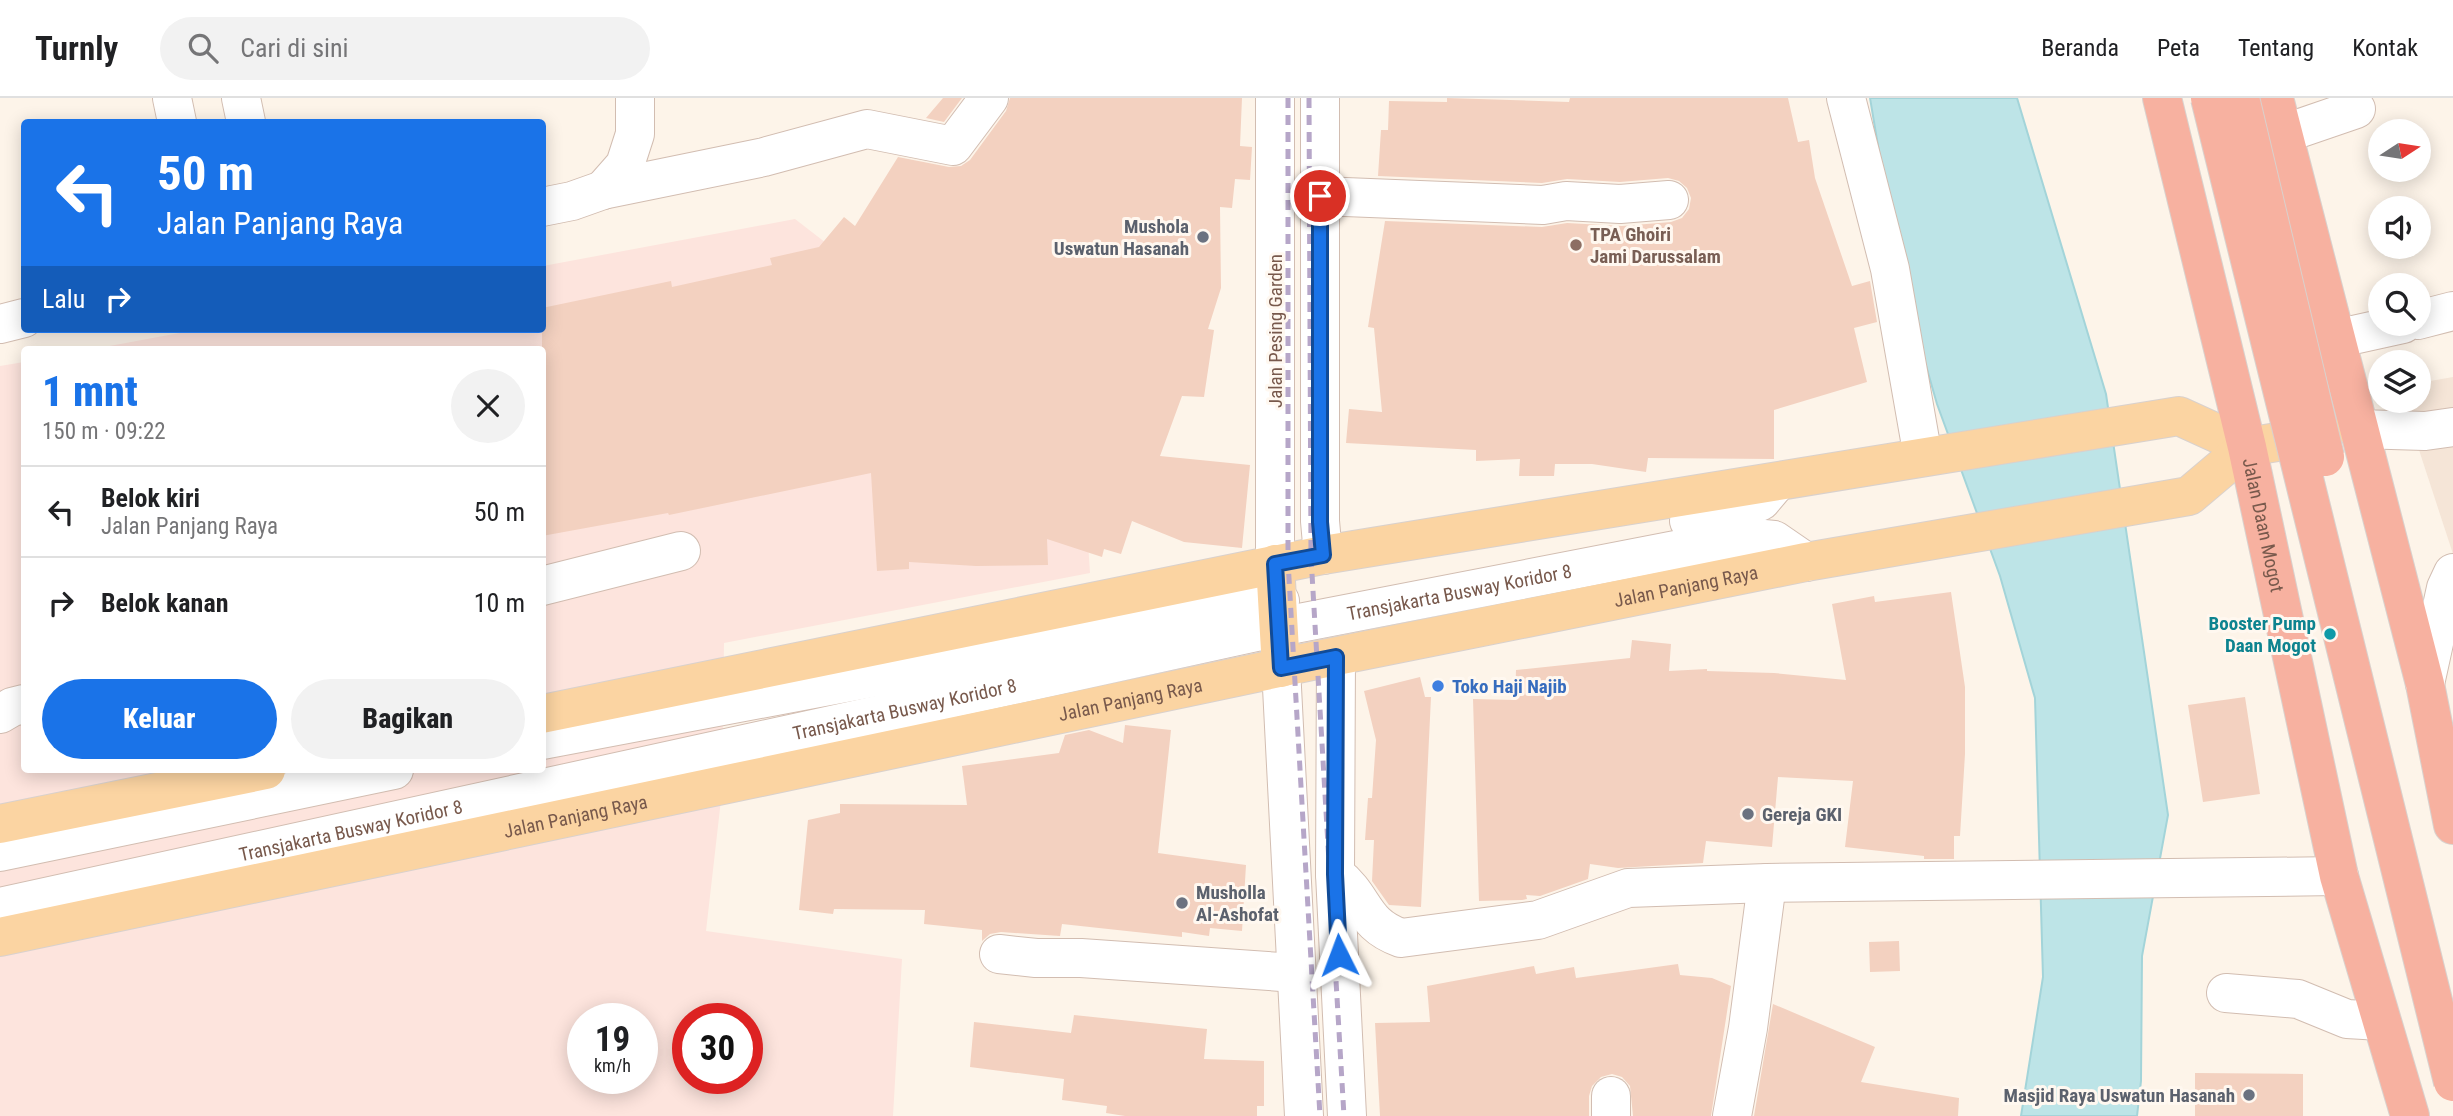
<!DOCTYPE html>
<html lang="id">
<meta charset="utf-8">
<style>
:root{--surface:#fff;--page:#f2f2f2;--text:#202124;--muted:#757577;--line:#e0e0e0;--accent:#1a73e8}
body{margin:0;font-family:"Roboto Condensed",sans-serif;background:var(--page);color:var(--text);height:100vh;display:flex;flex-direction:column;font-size:26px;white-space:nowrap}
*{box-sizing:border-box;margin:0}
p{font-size:23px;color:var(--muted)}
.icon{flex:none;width:38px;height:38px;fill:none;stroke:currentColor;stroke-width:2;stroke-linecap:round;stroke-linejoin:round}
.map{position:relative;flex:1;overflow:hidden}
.side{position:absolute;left:21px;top:248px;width:525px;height:427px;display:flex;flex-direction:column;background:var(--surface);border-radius:7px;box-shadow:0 4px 18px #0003}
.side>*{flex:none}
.guide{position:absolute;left:21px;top:21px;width:525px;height:214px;border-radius:7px;box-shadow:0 4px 18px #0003;background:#1a73e8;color:#fff;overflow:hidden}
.needle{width:46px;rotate:78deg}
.controls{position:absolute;left:2368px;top:21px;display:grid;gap:14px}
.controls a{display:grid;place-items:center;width:63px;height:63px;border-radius:50%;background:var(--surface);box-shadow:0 4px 18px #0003;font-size:35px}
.speed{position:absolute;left:567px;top:905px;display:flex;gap:14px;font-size:35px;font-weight:700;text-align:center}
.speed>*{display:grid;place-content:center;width:91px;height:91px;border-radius:50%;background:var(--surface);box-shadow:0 4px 18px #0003;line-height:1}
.speed small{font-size:18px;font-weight:400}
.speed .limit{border:10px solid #d22;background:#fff;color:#111}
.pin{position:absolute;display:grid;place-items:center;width:60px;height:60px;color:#fff;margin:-30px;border:4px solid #fff;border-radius:50%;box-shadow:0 2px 7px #0007}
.me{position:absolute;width:77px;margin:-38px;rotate:357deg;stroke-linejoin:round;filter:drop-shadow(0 0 5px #0008)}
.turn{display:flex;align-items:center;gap:24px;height:147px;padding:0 21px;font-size:32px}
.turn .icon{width:91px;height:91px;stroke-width:2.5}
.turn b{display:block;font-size:49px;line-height:60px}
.then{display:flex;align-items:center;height:66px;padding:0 21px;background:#0003;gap:14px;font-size:26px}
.round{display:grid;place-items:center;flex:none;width:74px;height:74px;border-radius:37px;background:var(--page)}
.head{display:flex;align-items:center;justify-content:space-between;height:119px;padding:0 21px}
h1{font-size:42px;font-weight:800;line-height:52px;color:var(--accent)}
.button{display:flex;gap:14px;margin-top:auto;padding:14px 21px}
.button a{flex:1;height:80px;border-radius:42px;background:var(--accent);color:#fff;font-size:28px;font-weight:800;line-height:80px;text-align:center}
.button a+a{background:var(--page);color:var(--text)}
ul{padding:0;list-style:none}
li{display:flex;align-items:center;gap:21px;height:91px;padding:0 21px;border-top:2px solid var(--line)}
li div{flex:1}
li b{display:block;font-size:26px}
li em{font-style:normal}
header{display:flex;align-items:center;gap:42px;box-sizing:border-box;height:98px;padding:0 35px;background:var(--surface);border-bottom:2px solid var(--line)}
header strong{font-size:33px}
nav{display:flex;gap:38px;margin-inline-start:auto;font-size:24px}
.search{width:490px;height:63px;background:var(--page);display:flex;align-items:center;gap:18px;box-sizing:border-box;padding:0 24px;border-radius:38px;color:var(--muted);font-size:26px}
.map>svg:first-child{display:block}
</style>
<header>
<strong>Turnly</strong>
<div class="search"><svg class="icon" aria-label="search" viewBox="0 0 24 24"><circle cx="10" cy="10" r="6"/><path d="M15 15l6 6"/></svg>Cari di sini</div>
<nav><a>Beranda</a><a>Peta</a><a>Tentang</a><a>Kontak</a></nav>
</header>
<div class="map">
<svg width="2453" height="1018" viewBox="0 0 2453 1018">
<rect width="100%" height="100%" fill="#fdf4e9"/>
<path fill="#f5e5d7" d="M2453,279V456L2403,303H2418L2419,285Z"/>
<path fill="#fde4dd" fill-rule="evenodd" d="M795,121L839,155L1079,306L1090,475L724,545L722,693L706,833L902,861L893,1018H0V268L24,264V672H542V252H88L201,231H542L543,168ZM583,920H642V980H583ZM688,920H747V980H688Z"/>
<path fill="#bde4e7" stroke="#a3d4d9" stroke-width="2" d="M1870,0H2017L2106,296L2168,717L2142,858L2141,983L2137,1018H2021L2043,879L2035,600L2000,478L1937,306L1899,173Z"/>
<path fill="#f3d1c0" d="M943,0H962L944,24L926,20Z
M1010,0H1242L1240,48L1252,49L1250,82L1235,81L1232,110L1220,109L1221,190L1208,231L1214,232L1204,299L1182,298L1160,358L1250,367L1242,450L1184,444L1132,423L1121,456L1104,451L1102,459L1047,441L1048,467L976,468L909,464V471L877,473L871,375L669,417L668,415L542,438V210L671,183L672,189L772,167L770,160L819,149L844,119L855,128L898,59L949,69L961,68L970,62L1006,13Z
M1447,0L1569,4L1570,0H1788L1798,44L1809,42L1815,80L1852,188L1870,183L1877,224L1854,230L1867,284L1774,312V361L1648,360L1646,374L1592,366H1555L1554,378H1519L1520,361L1476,363V352L1346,345L1349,311L1382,314L1374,230L1368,229L1385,123L1542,129L1567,125L1622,128L1671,124L1682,120L1689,111L1691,100L1687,90L1679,83L1668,80L1620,84L1567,81L1542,85L1378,78L1381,32H1388L1389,3L1447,4Z
M1951,494L1965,589V656L1960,738H1954V761H1924V758L1845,749L1853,683L1778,679L1772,749L1706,743L1703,765L1618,770L1590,766L1588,781L1540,798L1526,797L1527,801L1522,802L1479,803L1473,601L1515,602L1516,572L1630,560L1632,542L1671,546L1669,573L1707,571V573L1774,575L1846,582L1832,506L1874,498L1875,504Z
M1420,579L1425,599H1431L1421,809L1389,807L1372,783L1374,742H1365L1368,700H1372L1376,642L1364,593Z
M2245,599L2260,696L2203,704L2188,607Z
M1125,627L1171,632L1158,755L1246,767L1242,833L1210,830L1209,838L1182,834V839L1062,826L1060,838L1001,834L990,836L982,843V832L924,826L925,812L834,811L833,816L799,812L808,722L840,715V706L967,707L962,668L1059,655L1065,637L1089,632L1123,645Z
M1899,843L1900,873L1870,874L1869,844Z
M1678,866L1680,877L1712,880L1731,888L1711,1018H1633L1630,988L1622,979L1612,976L1601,979L1592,988L1589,998V1018H1380L1375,925L1430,924L1427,888L1534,868L1536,876L1574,869L1576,880Z
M1773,906L1875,949L1861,984L1959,1000L1958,1018H1754Z
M1074,917L1207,931L1204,961L1264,963V1008H1257V1018H1125L1106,1015L1107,1008L1062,1002L1064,981L970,969L974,924L1071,935Z
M2195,975L2303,976V1018H2195Z"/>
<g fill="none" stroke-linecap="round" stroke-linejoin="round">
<g stroke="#d2bdb1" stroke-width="40">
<g id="minor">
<path d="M172,0L177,24"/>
<path d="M241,0L246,24"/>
<path d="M1275,0V466"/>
<path d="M1320,0V423L1323,457"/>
<path d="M1846,0L1890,171L1923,359"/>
<path d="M2283,36L2356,11"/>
<path d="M603,92L625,67L635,36V0"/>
<path d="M1320,98L1543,107L1566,103L1620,106L1669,102"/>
<path d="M542,109L572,103L603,92L764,59L867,31L953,48L989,0"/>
<path d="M2418,222L2453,213"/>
<path d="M0,226L24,220"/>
<path d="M2335,241L2403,226"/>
<path d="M2358,331L2425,333L2453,329"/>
<path d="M1689,423L1736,414L1761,403L1777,384"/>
<path d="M542,488L681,453"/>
<path d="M1336,559L1335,776L1347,1018"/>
<path d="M1281,570L1304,1018"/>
<path d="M2425,586L2446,490L2453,475"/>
<path d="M0,616L12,609L24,606"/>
<path d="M542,642L1280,503"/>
<path d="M0,754L394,672"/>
<path d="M1335,776C1366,800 1361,826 1401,840L1538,822L1628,790L1767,785L2339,778"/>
<path id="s1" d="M0,809L1279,529L1743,439L1774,442L1806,464"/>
<path d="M999,856L1036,860H1081L1296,875"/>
<path d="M2226,895L2298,901L2347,921L2381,923"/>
<path d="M1611,998V1018"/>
<path d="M1732,1018L1748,930L1767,785"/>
</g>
</g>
<g stroke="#d9d1cd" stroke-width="40">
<g id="major">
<path d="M1275,466L1281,570"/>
<path d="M542,616L1323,457L2179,318L2247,349"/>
<path d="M0,726L266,672"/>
<path id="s2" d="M0,839L1317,562L1806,464L2189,398L2247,349L2325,336"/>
</g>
</g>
<g stroke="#d9d1cd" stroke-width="40">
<g id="highway">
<path id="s3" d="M2162,0L2247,349L2339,778L2410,1018"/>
<path d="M2274,0L2425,586L2453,727"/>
</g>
</g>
<use href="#minor" stroke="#fff" stroke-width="38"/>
<use href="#major" stroke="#fbd4a2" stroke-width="38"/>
<use href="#highway" stroke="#f7b1a0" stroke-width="38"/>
<path stroke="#b6a6c8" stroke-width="5" stroke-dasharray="10 7" stroke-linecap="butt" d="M1288,0V463L1320,1018
M1309,0L1311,459L1344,1018"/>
<g stroke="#d9d1cd" stroke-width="40" stroke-linecap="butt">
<path id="highway-bridge" d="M2210,0L2453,984
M2240,0L2325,359"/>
</g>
<use href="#highway-bridge" stroke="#f7b1a0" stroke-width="38"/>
</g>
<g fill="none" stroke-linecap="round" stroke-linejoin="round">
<g stroke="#114b97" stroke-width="18">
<path id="route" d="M1320,98V424L1323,457L1275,466L1281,570L1336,559L1335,776L1339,857"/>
</g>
<use href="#route" stroke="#1a73e8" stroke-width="12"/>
</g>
<g fill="#6b7280" stroke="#fff8f0" stroke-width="2.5">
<circle cx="1203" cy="139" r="7"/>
<circle cx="1748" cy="716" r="7"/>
<circle cx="1182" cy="805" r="7"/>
<circle cx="2249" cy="997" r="7"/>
</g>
<circle fill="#8d6e63" stroke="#fff8f0" stroke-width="2.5" cx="1576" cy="147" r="7"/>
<circle fill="#0f9aa8" stroke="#fff8f0" stroke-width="2.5" cx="2330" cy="536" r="7"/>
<circle fill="#3f7fe0" stroke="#fff8f0" stroke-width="2.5" cx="1438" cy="588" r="7"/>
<g text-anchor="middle" stroke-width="6" stroke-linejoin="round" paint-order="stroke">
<g font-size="19" font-weight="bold" fill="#5b616d" stroke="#fff8f0" text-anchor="end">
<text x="1189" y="135">Mushola<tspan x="1189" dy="22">Uswatun Hasanah</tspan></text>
<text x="1762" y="723" text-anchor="start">Gereja GKI</text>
<text x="1196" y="801" text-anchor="start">Musholla<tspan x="1196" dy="22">Al-Ashofat</tspan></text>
<text x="2235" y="1004">Masjid Raya Uswatun Hasanah</text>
</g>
<g font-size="19" font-weight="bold" fill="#785e54" stroke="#fff8f0" text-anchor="start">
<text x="1590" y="143">TPA Ghoiri<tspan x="1590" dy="22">Jami Darussalam</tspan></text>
</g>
<g font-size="19" fill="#78594c" stroke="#fff8f0">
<text transform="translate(1275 233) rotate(-90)" y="7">Jalan Pesing Garden</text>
<text dy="7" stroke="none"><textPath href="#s3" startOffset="439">Jalan Daan Mogot</textPath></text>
<text dy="7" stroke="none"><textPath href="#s2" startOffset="1722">Jalan Panjang Raya</textPath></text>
<text dy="7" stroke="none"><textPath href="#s1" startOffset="1493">Transjakarta Busway Koridor 8</textPath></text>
<text dy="7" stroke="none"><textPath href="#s2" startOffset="1155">Jalan Panjang Raya</textPath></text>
<text dy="7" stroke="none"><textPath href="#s1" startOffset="926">Transjakarta Busway Koridor 8</textPath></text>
<text dy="7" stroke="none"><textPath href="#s2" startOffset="588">Jalan Panjang Raya</textPath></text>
<text dy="7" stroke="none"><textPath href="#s1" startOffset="359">Transjakarta Busway Koridor 8</textPath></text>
</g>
<g font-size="19" font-weight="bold" fill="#0d838f" stroke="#fff8f0" text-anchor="end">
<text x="2316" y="532">Booster Pump<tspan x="2316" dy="22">Daan Mogot</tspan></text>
</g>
<g font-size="19" font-weight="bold" fill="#366cbe" stroke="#fff8f0" text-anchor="start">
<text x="1452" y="595">Toko Haji Najib</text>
</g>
</g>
</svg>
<div class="controls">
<a><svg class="needle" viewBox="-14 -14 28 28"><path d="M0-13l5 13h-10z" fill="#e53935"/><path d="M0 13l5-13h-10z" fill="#757577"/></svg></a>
<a><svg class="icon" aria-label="sound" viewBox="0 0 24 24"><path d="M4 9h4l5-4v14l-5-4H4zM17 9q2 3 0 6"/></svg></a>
<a><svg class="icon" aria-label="search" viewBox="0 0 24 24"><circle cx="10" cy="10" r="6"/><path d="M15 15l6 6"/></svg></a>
<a><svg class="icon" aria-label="layers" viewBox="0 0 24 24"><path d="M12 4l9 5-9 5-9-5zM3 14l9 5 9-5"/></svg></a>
</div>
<div class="speed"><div>19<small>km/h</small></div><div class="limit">30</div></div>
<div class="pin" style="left:1320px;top:98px;background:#d93025"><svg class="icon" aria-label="arrive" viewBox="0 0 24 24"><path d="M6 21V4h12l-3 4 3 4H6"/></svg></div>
<svg class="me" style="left:1339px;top:857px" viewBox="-20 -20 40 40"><path d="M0-17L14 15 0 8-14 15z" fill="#1a73e8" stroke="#fff" stroke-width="4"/></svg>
<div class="guide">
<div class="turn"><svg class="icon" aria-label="left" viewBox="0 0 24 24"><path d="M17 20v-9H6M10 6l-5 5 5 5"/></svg><div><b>50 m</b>Jalan Panjang Raya</div></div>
<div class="then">Lalu<svg class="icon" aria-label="right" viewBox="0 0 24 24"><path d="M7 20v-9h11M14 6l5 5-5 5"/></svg></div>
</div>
<section class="side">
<div class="head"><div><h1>1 mnt</h1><p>150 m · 09:22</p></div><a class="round"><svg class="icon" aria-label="close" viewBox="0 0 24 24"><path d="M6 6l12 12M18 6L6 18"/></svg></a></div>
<ul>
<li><svg class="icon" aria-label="left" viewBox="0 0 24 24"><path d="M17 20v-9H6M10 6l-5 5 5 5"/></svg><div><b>Belok kiri</b><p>Jalan Panjang Raya</p></div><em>50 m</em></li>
<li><svg class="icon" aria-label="right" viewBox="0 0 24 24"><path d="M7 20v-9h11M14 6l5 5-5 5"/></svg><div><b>Belok kanan</b></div><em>10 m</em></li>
</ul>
<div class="button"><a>Keluar</a><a>Bagikan</a></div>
</section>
</div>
